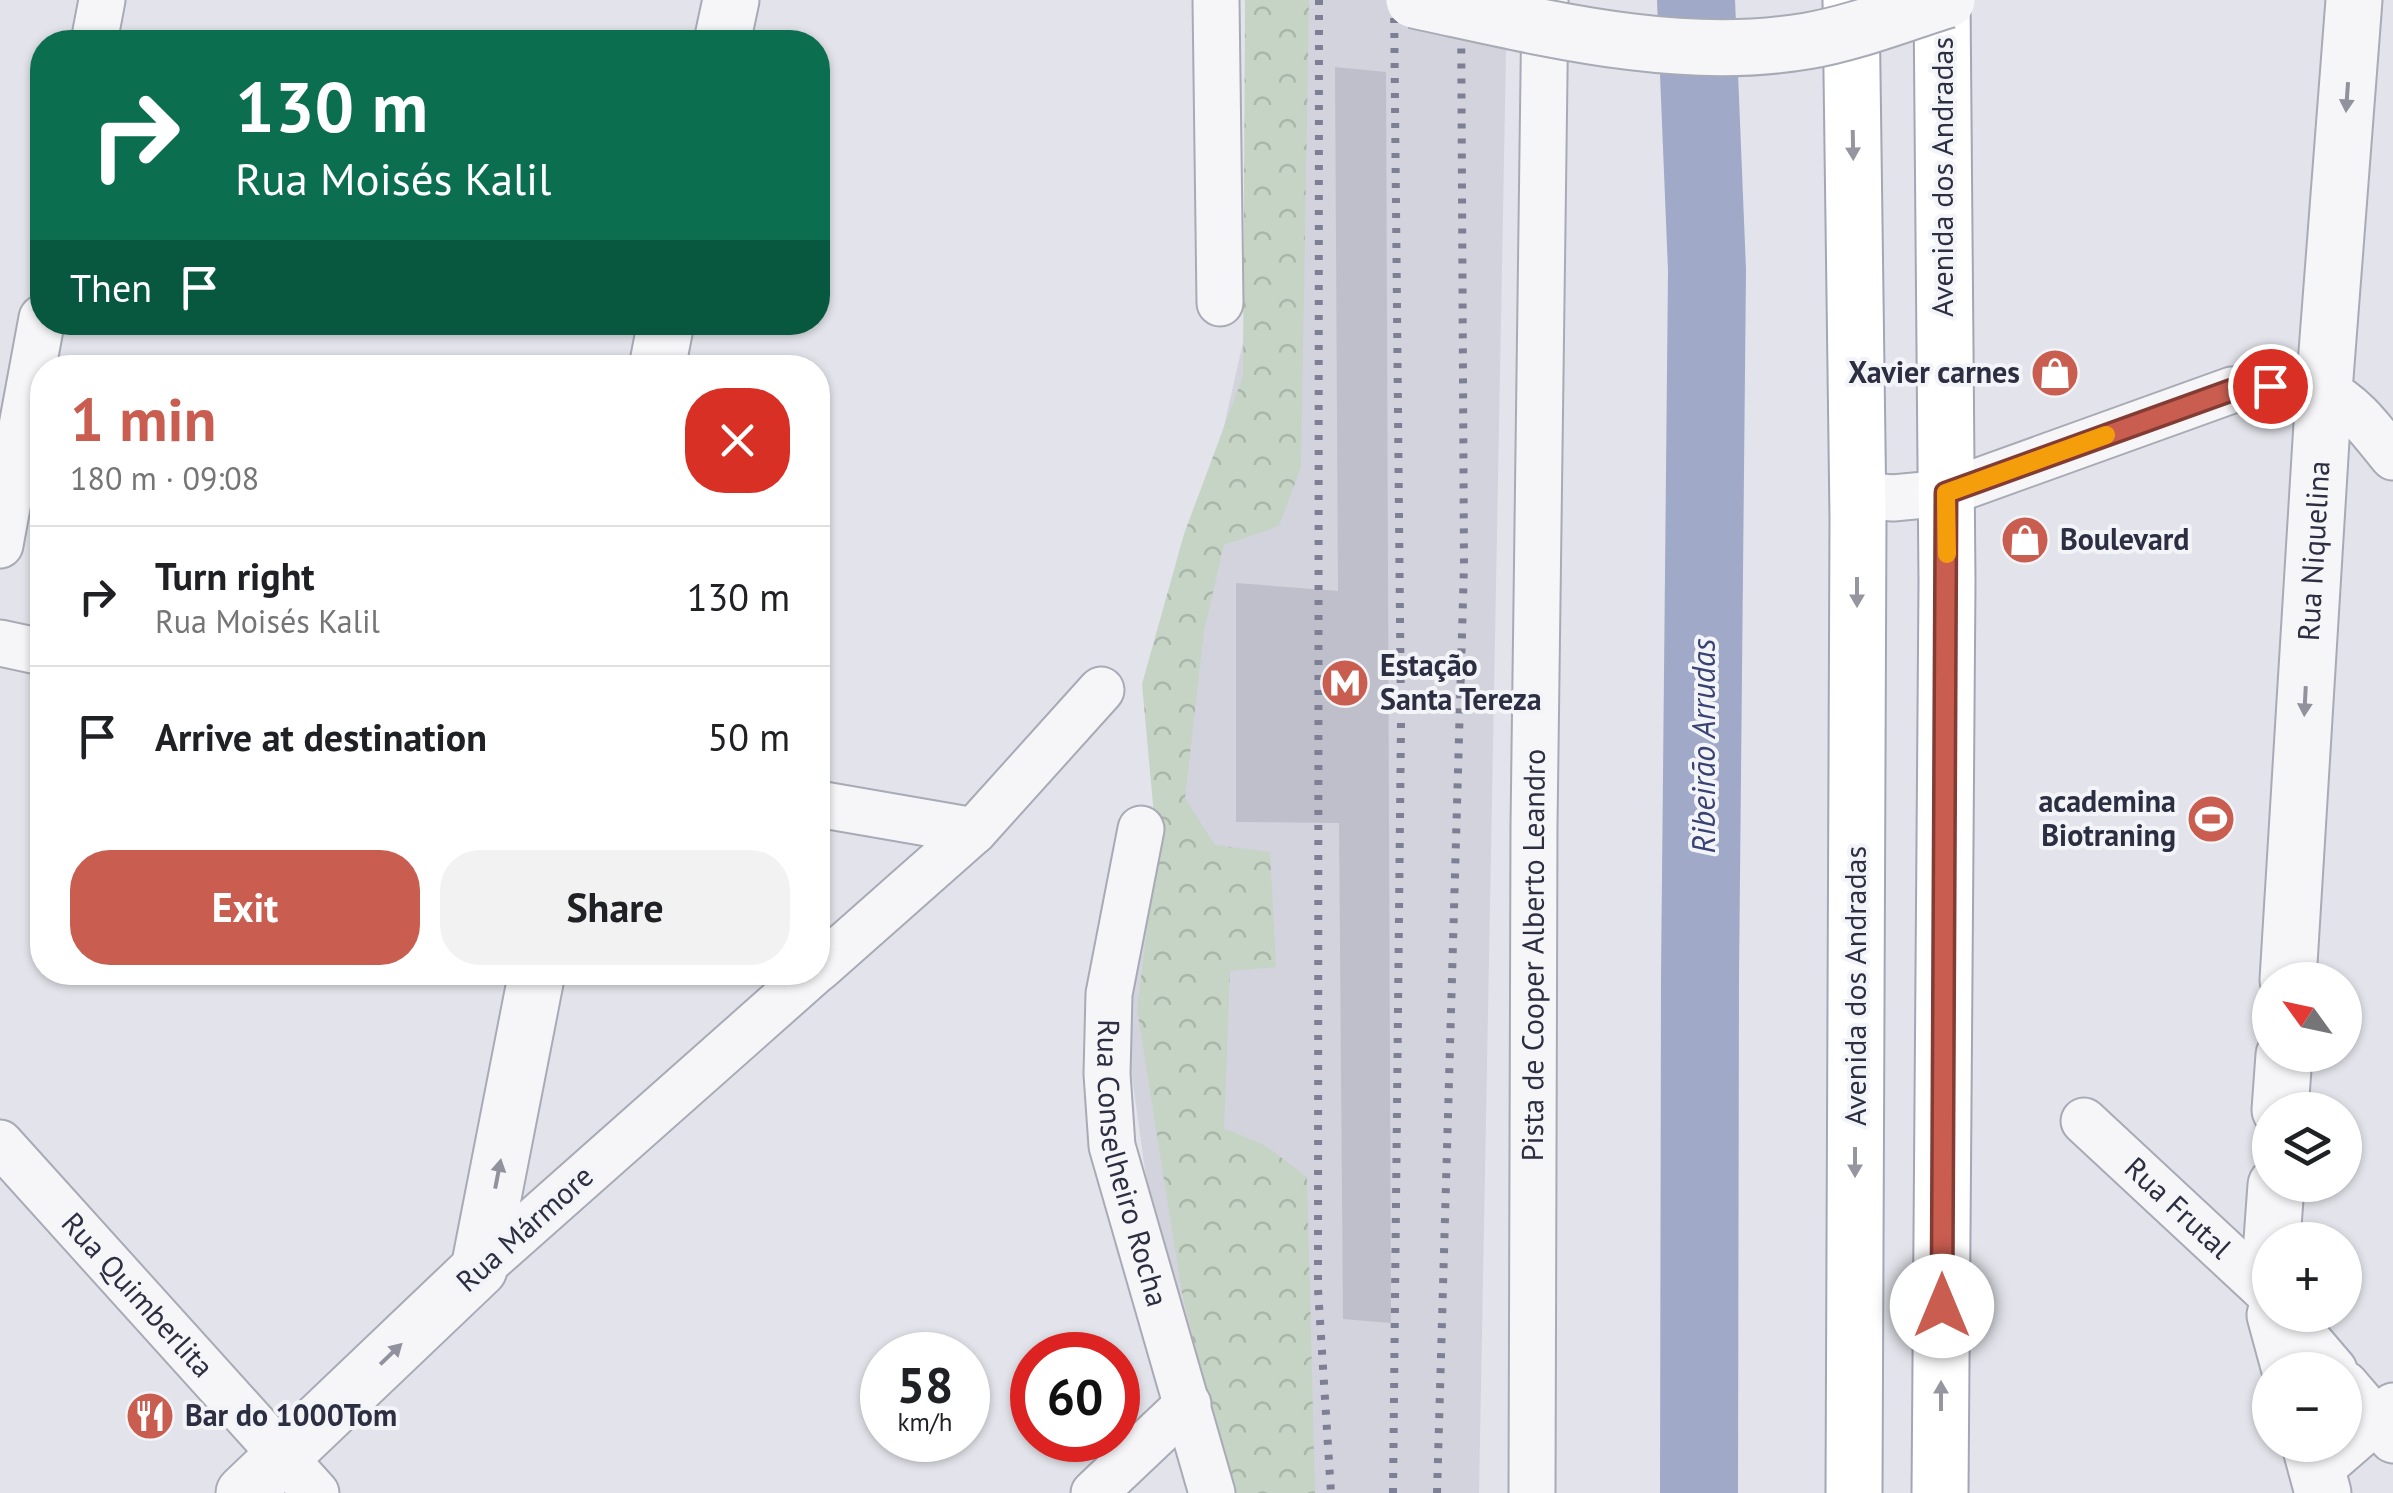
<!DOCTYPE html>
<meta charset="utf-8">
<style>
:root{--surface:#fff;--page:#f2f2f2;--text:#202124;--muted:#757577;--line:#e0e0e0;--accent:#c85d50}
body{margin:0;font-family:"PT Sans",sans-serif;background:var(--page);color:var(--text);height:100vh;display:flex;flex-direction:column;font-size:38px;white-space:nowrap}
*{box-sizing:border-box;margin:0}
p{font-size:32px;color:var(--muted)}
.icon{flex:none;width:55px;height:55px;fill:none;stroke:currentColor;stroke-width:2;stroke-linecap:round;stroke-linejoin:round}
.map{position:relative;flex:1;overflow:hidden}
.panel{position:absolute;left:30px;top:355px;width:800px;height:630px;display:flex;flex-direction:column;background:var(--surface);border-radius:40px;box-shadow:0 2px 8px #0004}
.panel>*{flex:none}
.hud{position:absolute;left:30px;top:30px;width:800px;height:305px;border-radius:40px;box-shadow:0 2px 8px #0004;background:#0b6e4f;color:#fff;overflow:hidden}
.needle{width:65px;rotate:303deg}
.controls{position:absolute;left:2252px;top:962px;display:grid;gap:20px}
.controls a{display:grid;place-items:center;width:110px;height:110px;border-radius:50%;background:var(--surface);box-shadow:0 2px 8px #0004;font-size:50px}
.speed{position:absolute;left:860px;top:1332px;display:flex;gap:20px;font-size:50px;font-weight:700;text-align:center}
.speed>*{display:grid;place-content:center;width:130px;height:130px;border-radius:50%;background:var(--surface);box-shadow:0 2px 8px #0004;line-height:1}
.speed small{font-size:25px;font-weight:400}
.speed .limit{border:15px solid #d22;background:#fff;color:#111}
.pin{position:absolute;display:grid;place-items:center;width:85px;height:85px;color:#fff;margin:-42px;border:5px solid #fff;border-radius:50%;box-shadow:0 2px 10px #0007}
.me{position:absolute;width:110px;margin:-55px;rotate:0deg;stroke-linejoin:round;filter:drop-shadow(0 0 8px #0008)}
.turn{display:flex;align-items:center;gap:35px;height:210px;padding:0 40px;font-size:45px}
.turn .icon{width:130px;height:130px;stroke-width:2.5}
.turn b{display:block;font-size:70px;line-height:85px}
.then{display:flex;align-items:center;height:95px;padding:0 40px;background:#0003;gap:20px;font-size:38px}
.round{display:grid;place-items:center;flex:none;width:105px;height:105px;border-radius:40px;background:var(--page)}
.headline{display:flex;align-items:center;justify-content:space-between;height:170px;padding:0 40px}
h1{font-size:60px;font-weight:700;line-height:75px;color:var(--accent)}
.cta{display:flex;gap:20px;margin-top:auto;padding:20px 40px}
.cta a{flex:1;height:115px;border-radius:40px;background:var(--accent);color:#fff;font-size:40px;font-weight:700;line-height:115px;text-align:center}
.cta a+a{background:var(--page);color:var(--text)}
ul{padding:0;list-style:none}
li{display:flex;align-items:center;gap:30px;height:140px;padding:0 40px;border-top:2px solid var(--line)}
li div{flex:1}
li b{display:block;font-size:38px}
li em{font-style:normal}
.map>svg:first-child{display:block}
</style>
<div class="map">
<svg width="2393" height="1493" viewBox="0 0 2393 1493">
<defs>
<pattern id="forest-crowns" width="20" height="18" patternUnits="userSpaceOnUse" patternTransform="scale(2.5)"><rect width="20" height="18" fill="#c5d4c5"/><path d="M2 6a3 3 0 1 1 6 0M12 15a3 3 0 1 1 6 0" fill="none" stroke="#a9b6aa"/></pattern>
</defs>
<rect width="100%" height="100%" fill="#e3e4eb"/>
<path fill="#d2d3dc" d="M1255,0H1507L1479,1493H1239L1170,1285L1145,1170L1122,1004L1202,523L1244,338Z"/>
<path fill="url(#forest-crowns)" d="M1245,0H1309L1301,467L1279,526L1224,545L1204,631L1185,798L1215,845L1270,852L1276,967L1230,971L1224,1128L1266,1146L1307,1177L1315,1493H1230L1182,1293L1137,1009L1157,848L1142,684L1184,534L1243,376Z"/>
<g fill="none" stroke-linecap="round" stroke-linejoin="round">
<path stroke="#a1a9c8" stroke-width="78" d="M1696,0L1707,270L1700,977L1699,1493"/>
</g>
<path fill="#bebfca" d="M1335,67L1386,72L1391,1323L1343,1319L1339,823L1236,822V583L1338,591Z"/>
<g fill="none" stroke-linecap="round" stroke-linejoin="round">
<g stroke="#a8aab5" stroke-width="49">
<g id="minor">
<path d="M1216,0L1220,303"/>
<path d="M94,42L102,0"/>
<path d="M1858,495L1893,498L1946,493L2232,390C2254,388 2307,383 2326,392C2354,405 2374,434 2393,457"/>
<path d="M0,545L42,318"/>
<path d="M0,643L42,652"/>
<path d="M818,804L974,831"/>
<path id="s1" d="M1141,829L1109,994L1107,1074L1112,1146L1212,1493"/>
<path d="M818,969L974,831L1101,690"/>
<path id="s2" d="M2084,1121L2270,1294"/>
<path id="s3" d="M0,1143L316,1493"/>
<path d="M479,1269L814,972"/>
<path d="M2287,1315L2334,1370"/>
<path d="M2345,1384L2393,1440"/>
<path d="M2317,1472L2393,1406"/>
<path d="M1094,1493L1188,1404"/>
<path id="s4" d="M1532,1493L1534,826L1545,0"/>
</g>
</g>
<g stroke="#a8aab5" stroke-width="59">
<g id="tertiary">
<path d="M722,42L731,0"/>
<path d="M657,368L666,322"/>
<path id="s5" d="M2288,980L2324,391L2354,0"/>
<path d="M2280,1110L2284,1055"/>
<path d="M2272,1240L2276,1185"/>
<path d="M2275,1315L2290,1370"/>
<path d="M2310,1445L2323,1493"/>
<path d="M244,1493L479,1269L537,972"/>
</g>
</g>
<g stroke="#a3a6b6" stroke-width="59">
<path id="primary" d="M1851,0L1858,518L1854,1493
M1940,1493L1947,582L1942,0"/>
</g>
<use href="#minor" stroke="#f6f6f9" stroke-width="45"/>
<use href="#tertiary" stroke="#f6f6f9" stroke-width="55"/>
<use href="#primary" stroke="#fff" stroke-width="55"/>
<path stroke="#7d8094" stroke-width="8" stroke-dasharray="5 10" stroke-linecap="butt" d="M1319,0L1318,1289L1331,1493
M1393,1493L1401,722L1394,0
M1437,1493L1464,565L1461,0"/>
<g stroke="#a8aab5" stroke-width="59" stroke-linecap="butt">
<path id="tertiary-bridge" d="M1414,0C1541,27 1677,63 1807,41C1854,33 1901,14 1947,0"/>
</g>
<use href="#tertiary-bridge" stroke="#f6f6f9" stroke-width="55"/>
</g>
<defs><path id="oneway-solid" d="M-6-.8H1V-3.2L6.5 0L1 3.2V.8H-6Z" transform="scale(2.5)"/></defs>
<g fill="#91929e">
<use href="#oneway-solid" transform="translate(2347 97) rotate(94)"/>
<use href="#oneway-solid" transform="translate(2305 701) rotate(93)"/>
<use href="#oneway-solid" transform="translate(498 1174) rotate(-79)"/>
<use href="#oneway-solid" transform="translate(391 1354) rotate(-44)"/>
</g>
<g fill="#9696a0">
<use href="#oneway-solid" transform="translate(1853 145) rotate(89)"/>
<use href="#oneway-solid" transform="translate(1857 592) rotate(90)"/>
<use href="#oneway-solid" transform="translate(1855 1162) rotate(90)"/>
<use href="#oneway-solid" transform="translate(1941 1396) rotate(-90)"/>
</g>
<g fill="none" stroke-linecap="round" stroke-linejoin="round">
<g stroke="#823c34" stroke-width="25">
<path id="route" d="M1942,1306L1946,493L2232,390L2270,386"/>
</g>
<use href="#route" stroke="#c85d50" stroke-width="18"/>
<path stroke="#f59e0b" stroke-width="18" d="M1947,554L1946,493L2106,435"/>
</g>
<defs>
<g id="shop-disc" transform="scale(2.5)"><circle r="9.5" fill="#c85d50" stroke="#f3f4f8"/><path d="M-5-2.5h2.3a2.7 3.5 0 0 1 5.4 0H5L5.5 6h-11ZM-1.5-2.5h3a1.5 2.3 0 0 0-3 0Z" fill="#fff"/></g>
<g id="metro-disc" transform="scale(2.5)"><circle r="9.5" fill="#c85d50" stroke="#f3f4f8"/><path d="M-5.5 5V-5H-3L0 0L3-5H5.5V5H3V-.5L0 4L-3-.5V5Z" fill="#fff"/></g>
<g id="stadium-disc" transform="scale(2.5)"><circle r="9.5" fill="#c85d50" stroke="#f3f4f8"/><path d="M0-5a6.5 5 0 1 0 0 10a6.5 5 0 1 0 0-10ZM-3.5-1.8h7v3.6h-7Z" fill="#fff"/></g>
<g id="restaurant-disc" transform="scale(2.5)"><circle r="9.5" fill="#c85d50" stroke="#f3f4f8"/><path d="M-5-6h1v4h1v-4h1v4h1v-4h1v5L-1.5 .5V6h-2V.5L-5-1ZM5-6V6H3V1.5H1.5Q1.5-4 5-6Z" fill="#fff"/></g>
</defs>
<g fill-rule="evenodd">
<use href="#shop-disc" x="2055" y="373"/>
<use href="#shop-disc" x="2025" y="540"/>
<use href="#metro-disc" x="1345" y="683"/>
<use href="#stadium-disc" x="2211" y="819"/>
<use href="#restaurant-disc" x="150" y="1416"/>
</g>
<g text-anchor="middle" stroke-width="8" stroke-linejoin="round" paint-order="stroke">
<g font-size="30" fill="#2c2e42" stroke="#f3f4f8">
<text transform="translate(1943 177) rotate(-90)" y="10">Avenida dos Andradas</text>
<text dy="10" stroke="none"><textPath href="#s5" startOffset="430">Rua Niquelina</textPath></text>
<text dy="10" stroke="none"><textPath href="#s4" startOffset="538">Pista de Cooper Alberto Leandro</textPath></text>
<text transform="translate(1856 986) rotate(-90)" y="10">Avenida dos Andradas</text>
<text dy="10" stroke="none"><textPath href="#s1" startOffset="340">Rua Conselheiro Rocha</textPath></text>
<text dy="10" stroke="none"><textPath href="#s2" startOffset="128">Rua Frutal</textPath></text>
<text transform="translate(525 1229) rotate(-42)" y="10">Rua Mármore</text>
<text dy="10" stroke="none"><textPath href="#s3" startOffset="205">Rua Quimberlita</textPath></text>
</g>
<g font-size="30" font-weight="bold" fill="#2c2e42" stroke="#f3f4f8" text-anchor="start">
<text x="2020" y="383" text-anchor="end">Xavier carnes</text>
<text x="2060" y="550">Boulevard</text>
<text x="1380" y="676">Estação<tspan x="1380" dy="34">Santa Tereza</tspan></text>
<text x="2176" y="812" text-anchor="end">academina<tspan x="2176" dy="34">Biotraning</tspan></text>
<text x="185" y="1426">Bar do 1000Tom</text>
</g>
<g font-size="32" font-style="italic" fill="#384374" stroke="#f3f4f8">
<text transform="translate(1704 746) rotate(-90)" y="11">Ribeirão Arrudas</text>
</g>
</g>
</svg>
<div class="controls">
<a><svg class="needle" viewBox="-14 -14 28 28"><path d="M0-13l5 13h-10z" fill="#e53935"/><path d="M0 13l5-13h-10z" fill="#757577"/></svg></a>
<a><svg class="icon" aria-label="layers" viewBox="0 0 24 24"><path d="M12 4l9 5-9 5-9-5zM3 14l9 5 9-5"/></svg></a>
<a>+</a>
<a>−</a>
</div>
<div class="speed"><div>58<small>km/h</small></div><div class="limit">60</div></div>
<div class="pin" style="left:2270px;top:386px;background:#d93025"><svg class="icon" aria-label="arrive" viewBox="0 0 24 24"><path d="M6 21V4h12l-3 4 3 4H6"/></svg></div>
<svg class="me" style="left:1942px;top:1306px" viewBox="-20 -20 40 40"><circle r="19" fill="#fff"/><path d="M0-13L10 11 0 6-10 11z" fill="#c85d50"/></svg>
<div class="hud">
<div class="turn"><svg class="icon" aria-label="right" viewBox="0 0 24 24"><path d="M7 20v-9h11M14 6l5 5-5 5"/></svg><div><b>130 m</b>Rua Moisés Kalil</div></div>
<div class="then">Then<svg class="icon" aria-label="arrive" viewBox="0 0 24 24"><path d="M6 21V4h12l-3 4 3 4H6"/></svg></div>
</div>
<section class="panel">
<div class="headline"><div><h1>1 min</h1><p>180 m · 09:08</p></div><a class="round" style="background:#d93025;color:#fff"><svg class="icon" aria-label="close" viewBox="0 0 24 24"><path d="M6 6l12 12M18 6L6 18"/></svg></a></div>
<ul>
<li><svg class="icon" aria-label="right" viewBox="0 0 24 24"><path d="M7 20v-9h11M14 6l5 5-5 5"/></svg><div><b>Turn right</b><p>Rua Moisés Kalil</p></div><em>130 m</em></li>
<li><svg class="icon" aria-label="arrive" viewBox="0 0 24 24"><path d="M6 21V4h12l-3 4 3 4H6"/></svg><div><b>Arrive at destination</b></div><em>50 m</em></li>
</ul>
<div class="cta"><a>Exit</a><a>Share</a></div>
</section>
</div>
